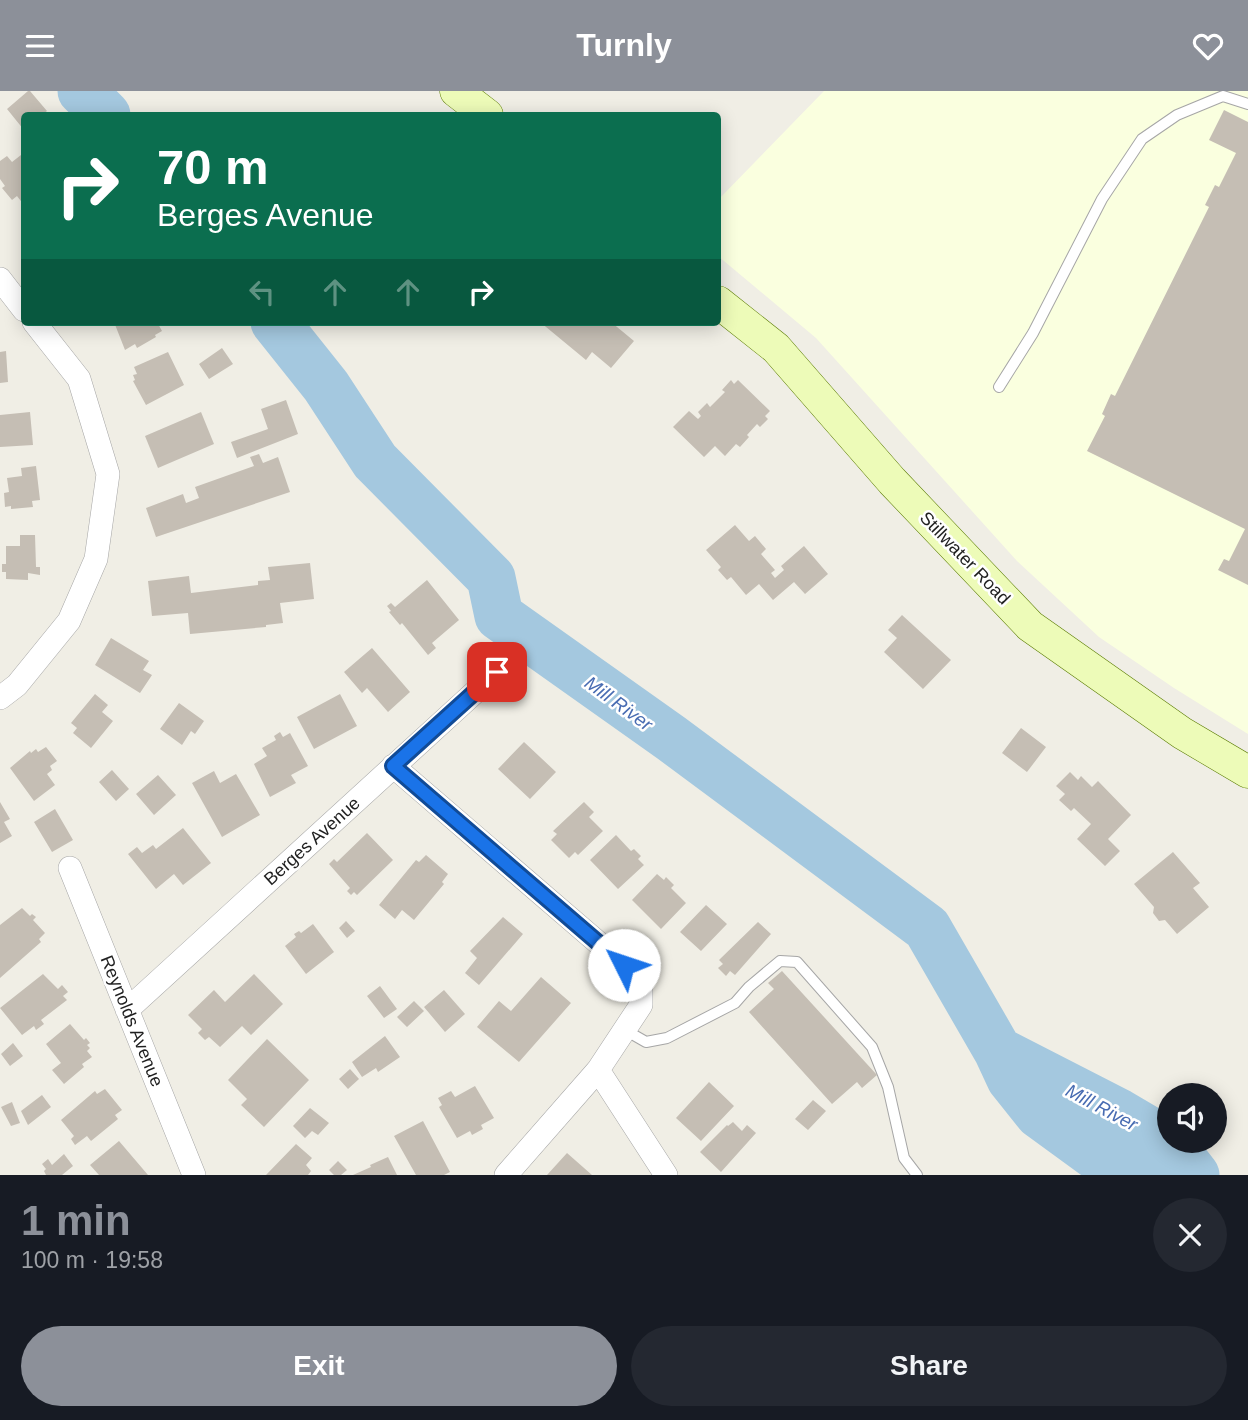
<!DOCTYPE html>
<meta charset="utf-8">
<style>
:root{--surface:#171b24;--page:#242831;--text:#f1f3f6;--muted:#9ea1a6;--accent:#8c9099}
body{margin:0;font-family:Arial,sans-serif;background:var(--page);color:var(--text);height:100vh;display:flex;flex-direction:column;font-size:26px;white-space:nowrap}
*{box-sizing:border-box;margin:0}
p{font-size:23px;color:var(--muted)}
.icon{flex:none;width:38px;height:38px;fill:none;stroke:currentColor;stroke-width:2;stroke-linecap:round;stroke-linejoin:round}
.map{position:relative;height:1084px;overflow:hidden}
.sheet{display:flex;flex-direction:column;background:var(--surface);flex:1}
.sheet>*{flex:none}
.hud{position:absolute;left:21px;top:21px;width:700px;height:214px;border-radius:7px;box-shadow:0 4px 18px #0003;background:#0b6e4f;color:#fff;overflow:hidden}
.controls{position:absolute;left:1157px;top:992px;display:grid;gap:14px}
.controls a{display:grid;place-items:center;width:70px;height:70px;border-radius:50%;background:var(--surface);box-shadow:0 4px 18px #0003;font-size:35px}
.pin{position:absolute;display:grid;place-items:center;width:60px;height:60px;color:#fff;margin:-30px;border-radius:14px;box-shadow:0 4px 10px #0006}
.me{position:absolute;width:77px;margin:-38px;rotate:311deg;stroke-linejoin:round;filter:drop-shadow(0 0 5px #0008)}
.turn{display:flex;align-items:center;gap:24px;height:147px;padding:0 21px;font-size:32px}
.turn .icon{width:91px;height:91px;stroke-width:2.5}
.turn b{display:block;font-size:49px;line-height:60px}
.lanes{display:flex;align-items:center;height:66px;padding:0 21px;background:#0003;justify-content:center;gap:35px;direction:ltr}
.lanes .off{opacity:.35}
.round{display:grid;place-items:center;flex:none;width:74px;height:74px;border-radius:37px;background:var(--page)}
.head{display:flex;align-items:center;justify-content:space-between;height:119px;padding:0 21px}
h1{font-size:42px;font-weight:600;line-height:52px;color:var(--accent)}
.action{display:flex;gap:14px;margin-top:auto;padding:14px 21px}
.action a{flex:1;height:80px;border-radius:42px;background:var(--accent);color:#fff;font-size:28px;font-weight:600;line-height:80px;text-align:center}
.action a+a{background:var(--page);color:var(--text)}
header{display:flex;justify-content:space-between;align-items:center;height:91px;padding:0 21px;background:var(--accent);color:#fff;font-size:32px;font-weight:600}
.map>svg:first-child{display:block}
</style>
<header><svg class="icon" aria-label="menu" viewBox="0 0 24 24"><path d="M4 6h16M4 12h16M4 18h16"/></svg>Turnly<svg class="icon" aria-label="heart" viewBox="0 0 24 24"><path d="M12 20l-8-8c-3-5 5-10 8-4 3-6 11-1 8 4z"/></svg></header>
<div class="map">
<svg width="1248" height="1084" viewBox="0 0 1248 1084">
<rect width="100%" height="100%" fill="#f0eee5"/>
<path fill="#faffdf" d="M824,0H1248V643L1174,597L1099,546L1017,470L816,247L718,165V109Z"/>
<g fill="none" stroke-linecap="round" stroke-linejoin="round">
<path stroke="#a4c8df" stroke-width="49" d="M82,0L106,24
M275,231L326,295L375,370L491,487L499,525L671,647L927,837L998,960L1119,1022L1170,1052L1195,1084
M998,960L1011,988L1039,1023L1098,1066L1156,1084"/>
</g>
<path fill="#c5beb4" d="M28,0H30L47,20L42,24H24V39L7,18Z
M1224,19L1248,31V494L1218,479L1224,468L1229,470L1245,438L1087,360L1105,325L1102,323L1111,303L1115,305L1209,116L1205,114L1215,94L1219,96L1236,62L1209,49Z
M21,64L24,68V114L17,105L12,109L2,97L5,95L0,88V70L7,65L12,71Z
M114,231H148L150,234L157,231L162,240L155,244L156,246L137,257L135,253L125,259Z
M540,231H602L607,235L611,231L634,250L611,277L592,261L586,269Z
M222,257L233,273L209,288L199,273Z
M6,260L8,291L0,292V261Z
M168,261L184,294L146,314L133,290L135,289L133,284L137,283L134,276Z
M731,289L734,293L738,289L770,320L765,325L768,328L760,336L757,333L747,344L749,346L740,356L736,353L725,365L715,355L704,366L673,336L689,320L698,328L701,325L698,321L707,312L710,316L725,301L722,299Z
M286,309L298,343L237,367L231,351L268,338L261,318Z
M30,321L33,354L0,356V324Z
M201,321L214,353L158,377L145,345Z
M259,363L263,372L278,366L290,401L156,446L146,417L183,403L186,412L199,407L195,396L254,375L250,366Z
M36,375L40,409L32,410L33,416L11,418V415L5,416L4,402L9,401L7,387L22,385L21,377Z
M735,434L749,450L755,445L766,458L761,463L775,479L771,482L775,487L784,479L781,475L804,455L828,483L805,503L794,491L773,509L759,493L746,504L731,486L727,489L718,479L721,476L706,459Z
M20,444H35L36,476H40V484L28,482V489L6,488V481H2V473H6V455H20Z
M310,472L314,508L280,512L283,532L266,534V536L190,543L188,522L152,525L148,490L189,485L191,502L258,494V490L270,489L268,476Z
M427,489L459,529L432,552L436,557L428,564L402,532L400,534L389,521L391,520L387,515L391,512L395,516Z
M902,524L951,569L923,598L884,561L897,547L888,539Z
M111,547L149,570L143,579L152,584L140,602L95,574Z
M372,557L410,601L388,621L367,597L362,602L344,581Z
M95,603L108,614L102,621L113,630L91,657L73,642L77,637L71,632Z
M340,603L357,635L314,658L297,626Z
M179,612L204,630L195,643L191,640L182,654L160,638Z
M1021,637L1046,656L1027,681L1002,662Z
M280,641L283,646L290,642L308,675L291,684L296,692L270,706L254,673L267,665L262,657L276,649L274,645Z
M524,651L556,681L530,708L498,678Z
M46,656L57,670L50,675L52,679L47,683L55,694L34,710L10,677L30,660L31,662L36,658L38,661Z
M112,679L129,698L116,710L99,691Z
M214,680L220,692L236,683L260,724L222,746L192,692Z
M1070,681L1078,689L1081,685L1092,696L1098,690L1131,724L1108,748L1120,760L1105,775L1077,748L1091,733L1074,717L1071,720L1059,709L1065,703L1056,695Z
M158,684L176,704L154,724L136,703Z
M0,711L10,728L4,731L12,745L0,752Z
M584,711L594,721L589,726L603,740L578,764L575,761L569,767L551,749L557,743L553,740Z
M55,718L73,749L52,761L34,731Z
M183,737L211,772L183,794L174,783L156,798L128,763L137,756L142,762L153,754L156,758Z
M367,742L393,769L357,804L354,801L351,804L347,800L350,797L329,773L334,768L337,771Z
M616,744L631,760L634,758L641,765L638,768L644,774L618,798L590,769Z
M1173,761L1200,792L1193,797L1209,816L1177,843L1165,829L1159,830L1153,822L1154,816L1134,793Z
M426,764L448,783L442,791L444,793L414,829L402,819L395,828L379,814L416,769L419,771Z
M657,783L664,789L666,786L674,794L671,797L686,812L661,838L632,809Z
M706,814L727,833L701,860L680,841Z
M22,817L30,825L32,823L36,826L33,829L45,842L39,848L41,851L0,887V834Z
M503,826L523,843L479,894L465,882L477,867L470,860Z
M346,830L355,840L347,847L339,837Z
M758,831L771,843L735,884L730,880L726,885L718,877L723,873L719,869Z
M313,833L334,861L306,883L285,855L296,846L294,843L299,840L301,842Z
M782,880L877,984L862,997L857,991L832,1013L749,921L774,898L768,892Z
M43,883L58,898L62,894L68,901L63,905L67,909L41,929L44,933L36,939L34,935L22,944L0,917Z
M254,883L283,913L251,944L242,935L220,956L209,946L205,949L198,942L202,938L188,924L214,899L225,911Z
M541,886L571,912L519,971L477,936L499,910L511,920Z
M380,895L397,918L384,927L367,905Z
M444,899L465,923L445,941L424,916Z
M414,910L424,920L407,936L397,926Z
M70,933L84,949L86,947L90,952L87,954L90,957L87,960L92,966L82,973L84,976L64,993L52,979L61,972L46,953Z
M385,945L400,966L378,981L376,977L362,986L352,971Z
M267,948L309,989L264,1036L241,1014L247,1008L228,989Z
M13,952L23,965L10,975L1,963Z
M350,978L359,988L348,998L339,988Z
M709,991L734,1015L701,1050L676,1027Z
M475,995L494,1027L481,1034L483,1038L472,1044L470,1040L457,1047L439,1016L442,1014L438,1007L451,1000L455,1006Z
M105,998L122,1019L115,1024L118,1028L91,1050L87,1045L75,1054L71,1048L74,1045L61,1029L95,1000L97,1003Z
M42,1004L51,1016L28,1034L21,1020Z
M813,1009L826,1020L808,1039L795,1028Z
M12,1011L20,1032L11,1035L1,1016Z
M310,1017L329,1032L318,1044L312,1040L305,1047L293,1035Z
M423,1030L450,1081L444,1084H416L394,1045Z
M733,1031L742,1040L747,1034L756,1042L721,1081L700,1061L727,1034L728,1035Z
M119,1050L148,1084H99L90,1074Z
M296,1053L312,1067L306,1074L311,1080L308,1084H266Z
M567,1062L592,1084H547Z
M64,1063L73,1075L62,1084H46L44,1080L46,1078L42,1073L48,1068L52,1074Z
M388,1066L397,1084H353L371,1076L370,1074Z
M338,1070L347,1079L341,1084H334L329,1079Z"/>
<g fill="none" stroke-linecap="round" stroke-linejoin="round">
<g stroke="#a6a6a6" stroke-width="12">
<path id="lane" d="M999,296L1033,242L1102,108L1142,48L1177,24L1223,5L1248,13
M625,939L646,951L667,947L735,912L749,896L780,870L797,871L872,956L888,996L904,1067L917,1084"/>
</g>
<g stroke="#a6a6a6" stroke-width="24">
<path id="street" d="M0,188L24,219
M0,607L17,594L69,530L96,468L108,383L79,288L34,231
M393,675L624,874L635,888L641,900V914L598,979L506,1084
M70,777L194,1084
M127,919L497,581
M598,979L666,1084"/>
</g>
<g stroke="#5a7b02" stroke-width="33">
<path id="secondary" d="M456,0L487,24
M718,211L776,257L892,390L1030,535L1182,642L1248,681"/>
</g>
<use href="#lane" stroke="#fff" stroke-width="10"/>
<use href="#street" stroke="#fff" stroke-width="23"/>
<use href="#secondary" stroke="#edfbb8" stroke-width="32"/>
</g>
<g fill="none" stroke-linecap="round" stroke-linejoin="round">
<g stroke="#114b97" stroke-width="18">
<path id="route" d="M497,581L393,675L624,874"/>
</g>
<use href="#route" stroke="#1a73e8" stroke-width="12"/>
</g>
<g text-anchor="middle" stroke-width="5" stroke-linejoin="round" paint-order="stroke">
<g font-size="18" fill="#1f1f1f" stroke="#fff">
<text transform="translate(965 467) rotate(46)" y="6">Stillwater Road</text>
<text transform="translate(312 750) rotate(-42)" y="6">Berges Avenue</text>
<text transform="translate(132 930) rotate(68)" y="6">Reynolds Avenue</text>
</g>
<g font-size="19" font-style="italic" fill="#486cb2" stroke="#fff">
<text transform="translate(619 612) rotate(36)" y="7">Mill River</text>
<text transform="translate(1102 1016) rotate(28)" y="7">Mill River</text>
</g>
</g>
</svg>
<div class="controls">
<a><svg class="icon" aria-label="sound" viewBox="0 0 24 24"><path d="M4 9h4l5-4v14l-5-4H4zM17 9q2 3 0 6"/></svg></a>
</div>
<div class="pin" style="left:497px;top:581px;background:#d93025"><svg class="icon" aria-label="arrive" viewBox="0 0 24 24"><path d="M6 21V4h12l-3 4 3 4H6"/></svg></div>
<svg class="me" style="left:624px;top:874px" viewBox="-20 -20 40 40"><circle r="19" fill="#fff"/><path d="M0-13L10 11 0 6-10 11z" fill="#1a73e8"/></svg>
<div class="hud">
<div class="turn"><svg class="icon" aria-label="right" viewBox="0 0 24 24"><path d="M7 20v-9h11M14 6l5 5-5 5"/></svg><div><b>70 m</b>Berges Avenue</div></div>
<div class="lanes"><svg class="icon off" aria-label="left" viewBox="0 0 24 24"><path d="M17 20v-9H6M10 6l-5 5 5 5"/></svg><svg class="icon off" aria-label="ahead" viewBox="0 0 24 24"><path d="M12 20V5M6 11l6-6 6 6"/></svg><svg class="icon off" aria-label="ahead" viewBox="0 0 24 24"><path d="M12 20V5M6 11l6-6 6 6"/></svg><svg class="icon" aria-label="right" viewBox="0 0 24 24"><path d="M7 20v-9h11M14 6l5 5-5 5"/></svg></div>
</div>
</div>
<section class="sheet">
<div class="head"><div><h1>1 min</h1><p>100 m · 19:58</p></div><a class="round"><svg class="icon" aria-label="close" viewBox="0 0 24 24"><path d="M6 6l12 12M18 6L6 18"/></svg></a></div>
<div class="action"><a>Exit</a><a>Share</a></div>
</section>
